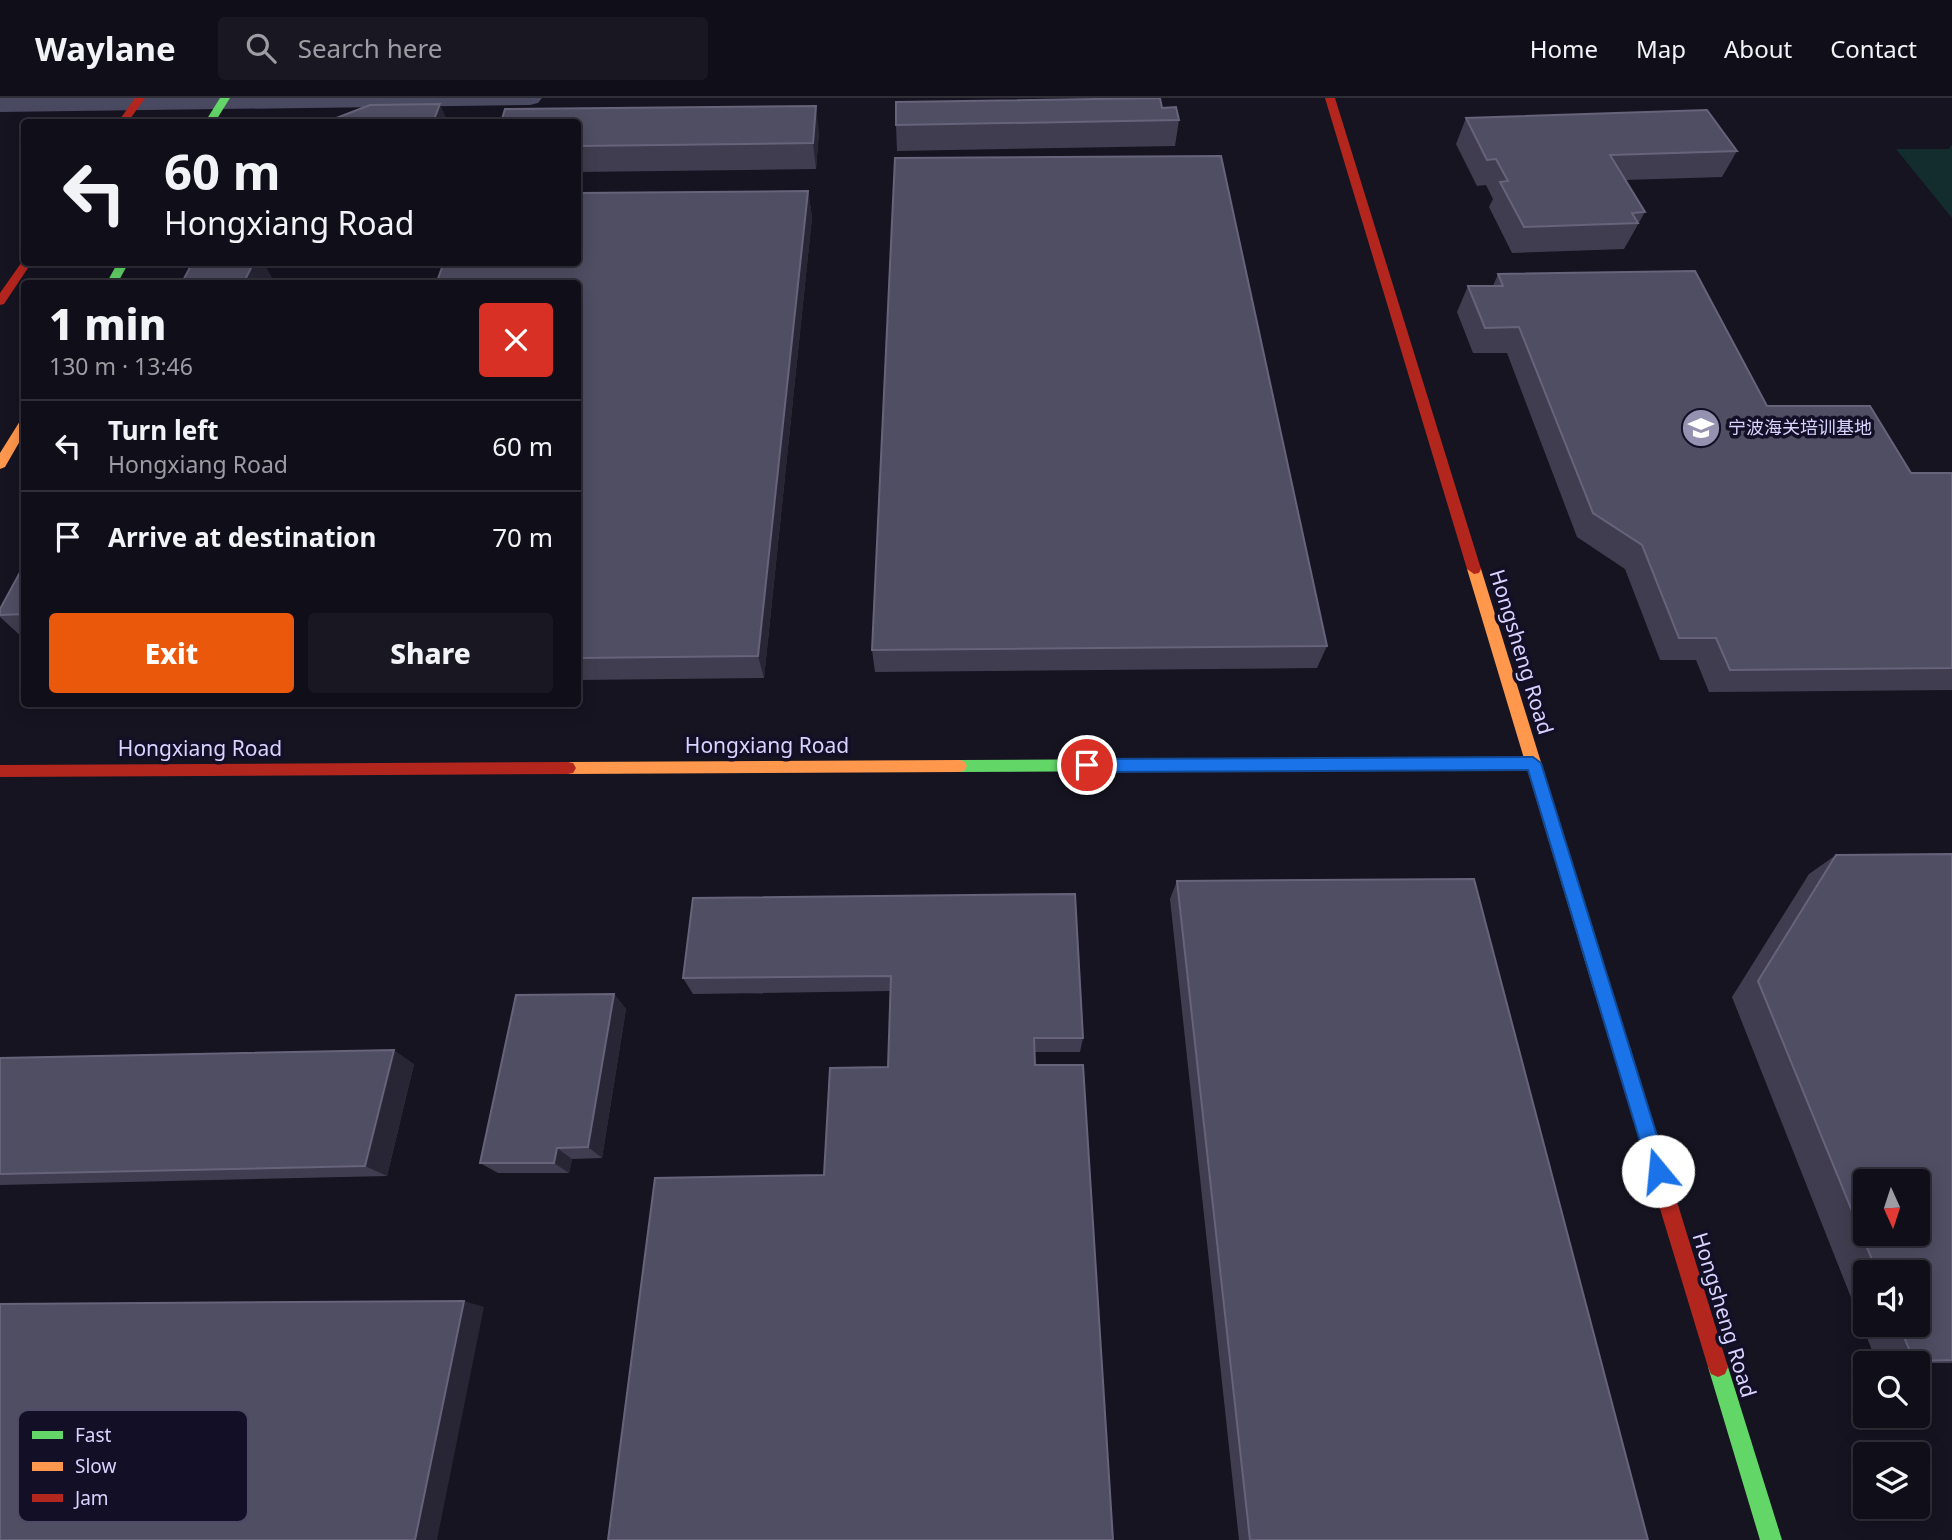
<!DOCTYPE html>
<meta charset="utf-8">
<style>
:root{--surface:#100f19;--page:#191822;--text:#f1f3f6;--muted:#9c9ca2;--line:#302f38;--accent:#ea580c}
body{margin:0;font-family:"Noto Sans","Noto Sans SC",sans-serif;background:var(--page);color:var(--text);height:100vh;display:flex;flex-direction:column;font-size:26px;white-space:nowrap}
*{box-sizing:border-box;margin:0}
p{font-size:23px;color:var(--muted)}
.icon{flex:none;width:38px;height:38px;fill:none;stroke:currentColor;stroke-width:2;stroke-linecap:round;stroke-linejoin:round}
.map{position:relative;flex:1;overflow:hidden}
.drawer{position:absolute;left:21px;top:182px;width:560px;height:427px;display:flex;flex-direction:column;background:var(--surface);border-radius:7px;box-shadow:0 4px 18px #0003,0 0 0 2px var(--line)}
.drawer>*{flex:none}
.top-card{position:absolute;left:21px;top:21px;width:560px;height:147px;border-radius:7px;box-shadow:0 4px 18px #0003,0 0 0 2px var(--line);background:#100f19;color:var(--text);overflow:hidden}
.needle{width:46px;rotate:177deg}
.fabs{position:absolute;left:1853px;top:1071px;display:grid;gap:14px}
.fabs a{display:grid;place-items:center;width:77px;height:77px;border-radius:7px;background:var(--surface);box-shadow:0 4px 18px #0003,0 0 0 2px var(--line);font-size:35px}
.pin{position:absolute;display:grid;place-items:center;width:60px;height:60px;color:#fff;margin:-30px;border:4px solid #fff;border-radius:50%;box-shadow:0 2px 7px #0007}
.me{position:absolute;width:77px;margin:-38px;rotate:343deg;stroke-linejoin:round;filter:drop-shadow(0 0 5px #0008)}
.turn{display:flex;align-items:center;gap:24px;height:147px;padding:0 28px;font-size:32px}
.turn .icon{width:91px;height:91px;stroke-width:2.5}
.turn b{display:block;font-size:49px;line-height:60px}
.round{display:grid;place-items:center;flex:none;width:74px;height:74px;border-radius:7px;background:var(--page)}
.headline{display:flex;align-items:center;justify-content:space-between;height:119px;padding:0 28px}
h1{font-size:42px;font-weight:800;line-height:52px}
.button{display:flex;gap:14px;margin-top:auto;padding:14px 28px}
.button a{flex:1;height:80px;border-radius:7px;background:var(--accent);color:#fff;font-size:28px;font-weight:800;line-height:80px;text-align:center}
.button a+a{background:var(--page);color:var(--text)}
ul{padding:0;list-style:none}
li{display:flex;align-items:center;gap:21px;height:91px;padding:0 28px;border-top:2px solid var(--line)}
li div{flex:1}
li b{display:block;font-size:26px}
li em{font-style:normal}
header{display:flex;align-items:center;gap:42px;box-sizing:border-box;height:98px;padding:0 35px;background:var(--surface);border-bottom:2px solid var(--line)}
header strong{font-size:33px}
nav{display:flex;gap:38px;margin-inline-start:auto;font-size:24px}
.search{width:490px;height:63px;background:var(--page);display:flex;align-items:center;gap:18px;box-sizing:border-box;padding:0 24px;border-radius:7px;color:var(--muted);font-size:26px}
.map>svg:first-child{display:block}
</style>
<header>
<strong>Waylane</strong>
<div class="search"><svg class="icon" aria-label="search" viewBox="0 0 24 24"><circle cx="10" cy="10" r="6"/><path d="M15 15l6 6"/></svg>Search here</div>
<nav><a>Home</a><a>Map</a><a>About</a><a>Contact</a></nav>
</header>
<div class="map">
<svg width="1952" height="1442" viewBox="0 0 1952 1442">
<rect width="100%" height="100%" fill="#161421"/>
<path fill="#132c2d" d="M1952,47V120L1896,51H1949Z"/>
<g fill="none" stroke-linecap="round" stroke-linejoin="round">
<path fill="#4a4962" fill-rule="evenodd" d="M0,0H542L538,5L530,7L0,14Z"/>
<path fill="#63d668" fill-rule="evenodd" d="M220,0H230L215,24H205Z
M118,164H129L117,186H106Z
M1533,659L1538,660L1541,665L1538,670L1533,671L959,674L954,673L951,668L954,663L959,662Z
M1718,1259L1725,1262L1728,1269L1782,1442H1760L1708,1269L1711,1262Z"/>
<path fill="#ff974d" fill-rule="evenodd" d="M24,322V336L5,369L0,371V355L20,323Z
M1474,466L1481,471L1612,893L1609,899L1603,901L1597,899L1594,893L1467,471Z
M959,662L964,663L967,668L964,673L959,674L568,676L563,675L560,670L563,665L568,664Z"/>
<path fill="#b3261e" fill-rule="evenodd" d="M135,0H145L128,24H118Z
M1325,0H1335L1481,471L1479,475L1474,476L1467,471Z
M24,161V164H32L4,206L0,207V195Z
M568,664L573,665L576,670L573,675L568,676L0,679V667Z
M1603,885L1609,887L1612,893L1728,1269L1725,1276L1718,1279L1711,1276L1708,1269L1594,893L1597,887Z"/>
</g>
<path fill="#403d50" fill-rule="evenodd" d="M1162,10L1179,22L1175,48L897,53L896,27Z
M1466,20L1737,53L1722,79L1625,82L1645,114L1624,151L1512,155L1489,109L1493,101L1486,87L1477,88L1456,46Z
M578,24L819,34L816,71L578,74Z
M808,93L812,119L764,580L578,582V186Z
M1498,176L1767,308L1911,375H1952V592L1709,594L1696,562H1660L1625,471L1577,439L1507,255H1473L1457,214L1468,188H1493Z
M24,467V539L23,540L0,519V511Z
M1327,548L1317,570L875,574L872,552Z
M1952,756V1265H1877L1732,899L1809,776L1836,757ZM1866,1174H1918V1227H1866Z
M1177,783L1648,1442H1239L1170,801Z
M693,800L1083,940L1080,954H1035L888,969L890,893L693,896L683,880Z
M614,896L626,911L602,1060L572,1061L569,1075H498L480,1065Z
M0,960L414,966L387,1078L0,1087Z"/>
<path fill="#282635" d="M440,6L448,24H433Z
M816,8L819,34L816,71L813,45Z
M808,93L812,119L764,580L758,558Z
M254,164H263L274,183L272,186H243Z
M614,896L626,911L602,1060L588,1049Z
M394,952L414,966L387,1078L365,1068Z
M557,1050L572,1061L569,1075L554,1065Z
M464,1203L484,1209L437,1442H415Z"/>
<path fill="#504e63" stroke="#66637b" stroke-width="2" fill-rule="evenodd" d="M1160,0L1162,10L1176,9L1179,22L896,27V4Z
M440,6L433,24H326L370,7Z
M816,8L813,45L578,48V24H501L505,11Z
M1707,12L1737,53L1610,57L1645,114L1632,115L1638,125L1524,129L1500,84L1508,83L1496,61L1487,62L1466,20Z
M1221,58L1327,548L872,552L895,60Z
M808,93L758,558L578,560V186H436L444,164H578V95Z
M193,164H254L243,186H181Z
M1695,173L1767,308H1870L1911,375H1952V570L1730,572L1716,540H1679L1642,447L1593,415L1519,229L1485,230L1468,188H1503L1498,176Z
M24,467V516L0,517V511Z
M1952,756V1262L1914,1263L1899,1227H1918V1174H1877L1758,883L1836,757ZM1866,1083H1918V1136H1866Z
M1474,781L1648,1442H1250L1177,783Z
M1075,796L1083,940H1034L1035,967H1083L1113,1442H608L655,1080L824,1077L830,970L888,969L891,878L683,880L693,800Z
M614,896L588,1049L557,1050L554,1065H480L516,897Z
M394,952L365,1068L0,1076V960Z
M464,1203L415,1442H0V1206Z"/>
<path fill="#1a73e8" stroke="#114b97" stroke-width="2" d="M1533,659L1541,665L1668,1073L1665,1079L1658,1082L1652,1079L1649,1073L1528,672L1087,674L1080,667L1087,661Z"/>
<defs>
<g id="university-disc" transform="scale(2.0125)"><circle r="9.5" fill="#9591b1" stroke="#130f26"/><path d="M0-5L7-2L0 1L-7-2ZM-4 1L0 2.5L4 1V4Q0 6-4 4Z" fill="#fff"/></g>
</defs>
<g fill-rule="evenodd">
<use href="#university-disc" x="1701" y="330"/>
</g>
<g text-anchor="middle" stroke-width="7" stroke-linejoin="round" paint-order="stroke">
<g font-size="18" fill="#d9d4ff" stroke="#130f26" text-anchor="start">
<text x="1728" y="336">宁波海关培训基地</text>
</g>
<g font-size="21" fill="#d9d4ff" stroke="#130f26">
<text transform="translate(1521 554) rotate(73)" y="7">Hongsheng Road</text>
<text x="767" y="655">Hongxiang Road</text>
<text x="200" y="658">Hongxiang Road</text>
<text transform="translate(1724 1217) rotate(73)" y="7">Hongsheng Road</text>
</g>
</g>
<rect x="18" y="1312" width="230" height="112" rx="10" fill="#130f26" stroke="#4e4a67" stroke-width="2"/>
<rect x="32" y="1333" width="31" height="8" fill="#63d668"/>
<rect x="32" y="1364" width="31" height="9" fill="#ff974d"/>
<rect x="32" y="1396" width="31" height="8" fill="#b3261e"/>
<g font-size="19" fill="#d9d4ff">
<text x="75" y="1344">Fast</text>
<text x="75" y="1375">Slow</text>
<text x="75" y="1407">Jam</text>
</g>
</svg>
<div class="fabs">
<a><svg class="needle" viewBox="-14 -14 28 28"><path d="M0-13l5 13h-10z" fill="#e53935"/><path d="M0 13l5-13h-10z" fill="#9c9ca2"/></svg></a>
<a><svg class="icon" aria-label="sound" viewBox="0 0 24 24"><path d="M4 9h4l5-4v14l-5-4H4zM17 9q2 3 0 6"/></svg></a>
<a><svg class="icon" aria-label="search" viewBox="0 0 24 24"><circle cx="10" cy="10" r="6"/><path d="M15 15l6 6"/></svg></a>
<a><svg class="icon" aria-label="layers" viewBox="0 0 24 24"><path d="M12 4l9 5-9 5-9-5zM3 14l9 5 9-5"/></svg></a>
</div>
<div class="pin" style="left:1087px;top:667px;background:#d93025"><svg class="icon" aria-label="arrive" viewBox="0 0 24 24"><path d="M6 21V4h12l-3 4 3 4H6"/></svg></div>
<svg class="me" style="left:1658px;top:1073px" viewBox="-20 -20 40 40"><circle r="19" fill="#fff"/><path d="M0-13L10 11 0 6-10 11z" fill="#1a73e8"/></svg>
<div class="top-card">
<div class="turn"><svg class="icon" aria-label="left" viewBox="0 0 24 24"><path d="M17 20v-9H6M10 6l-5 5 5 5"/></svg><div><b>60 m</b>Hongxiang Road</div></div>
</div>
<section class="drawer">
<div class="headline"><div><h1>1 min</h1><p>130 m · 13:46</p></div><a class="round" style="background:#d93025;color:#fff"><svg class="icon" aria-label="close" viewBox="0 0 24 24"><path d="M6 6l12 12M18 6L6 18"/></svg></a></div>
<ul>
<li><svg class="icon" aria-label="left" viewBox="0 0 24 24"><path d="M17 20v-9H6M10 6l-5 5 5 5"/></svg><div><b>Turn left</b><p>Hongxiang Road</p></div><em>60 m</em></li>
<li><svg class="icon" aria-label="arrive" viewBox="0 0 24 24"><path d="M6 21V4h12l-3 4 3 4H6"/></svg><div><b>Arrive at destination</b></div><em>70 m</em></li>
</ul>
<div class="button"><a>Exit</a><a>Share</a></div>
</section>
</div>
